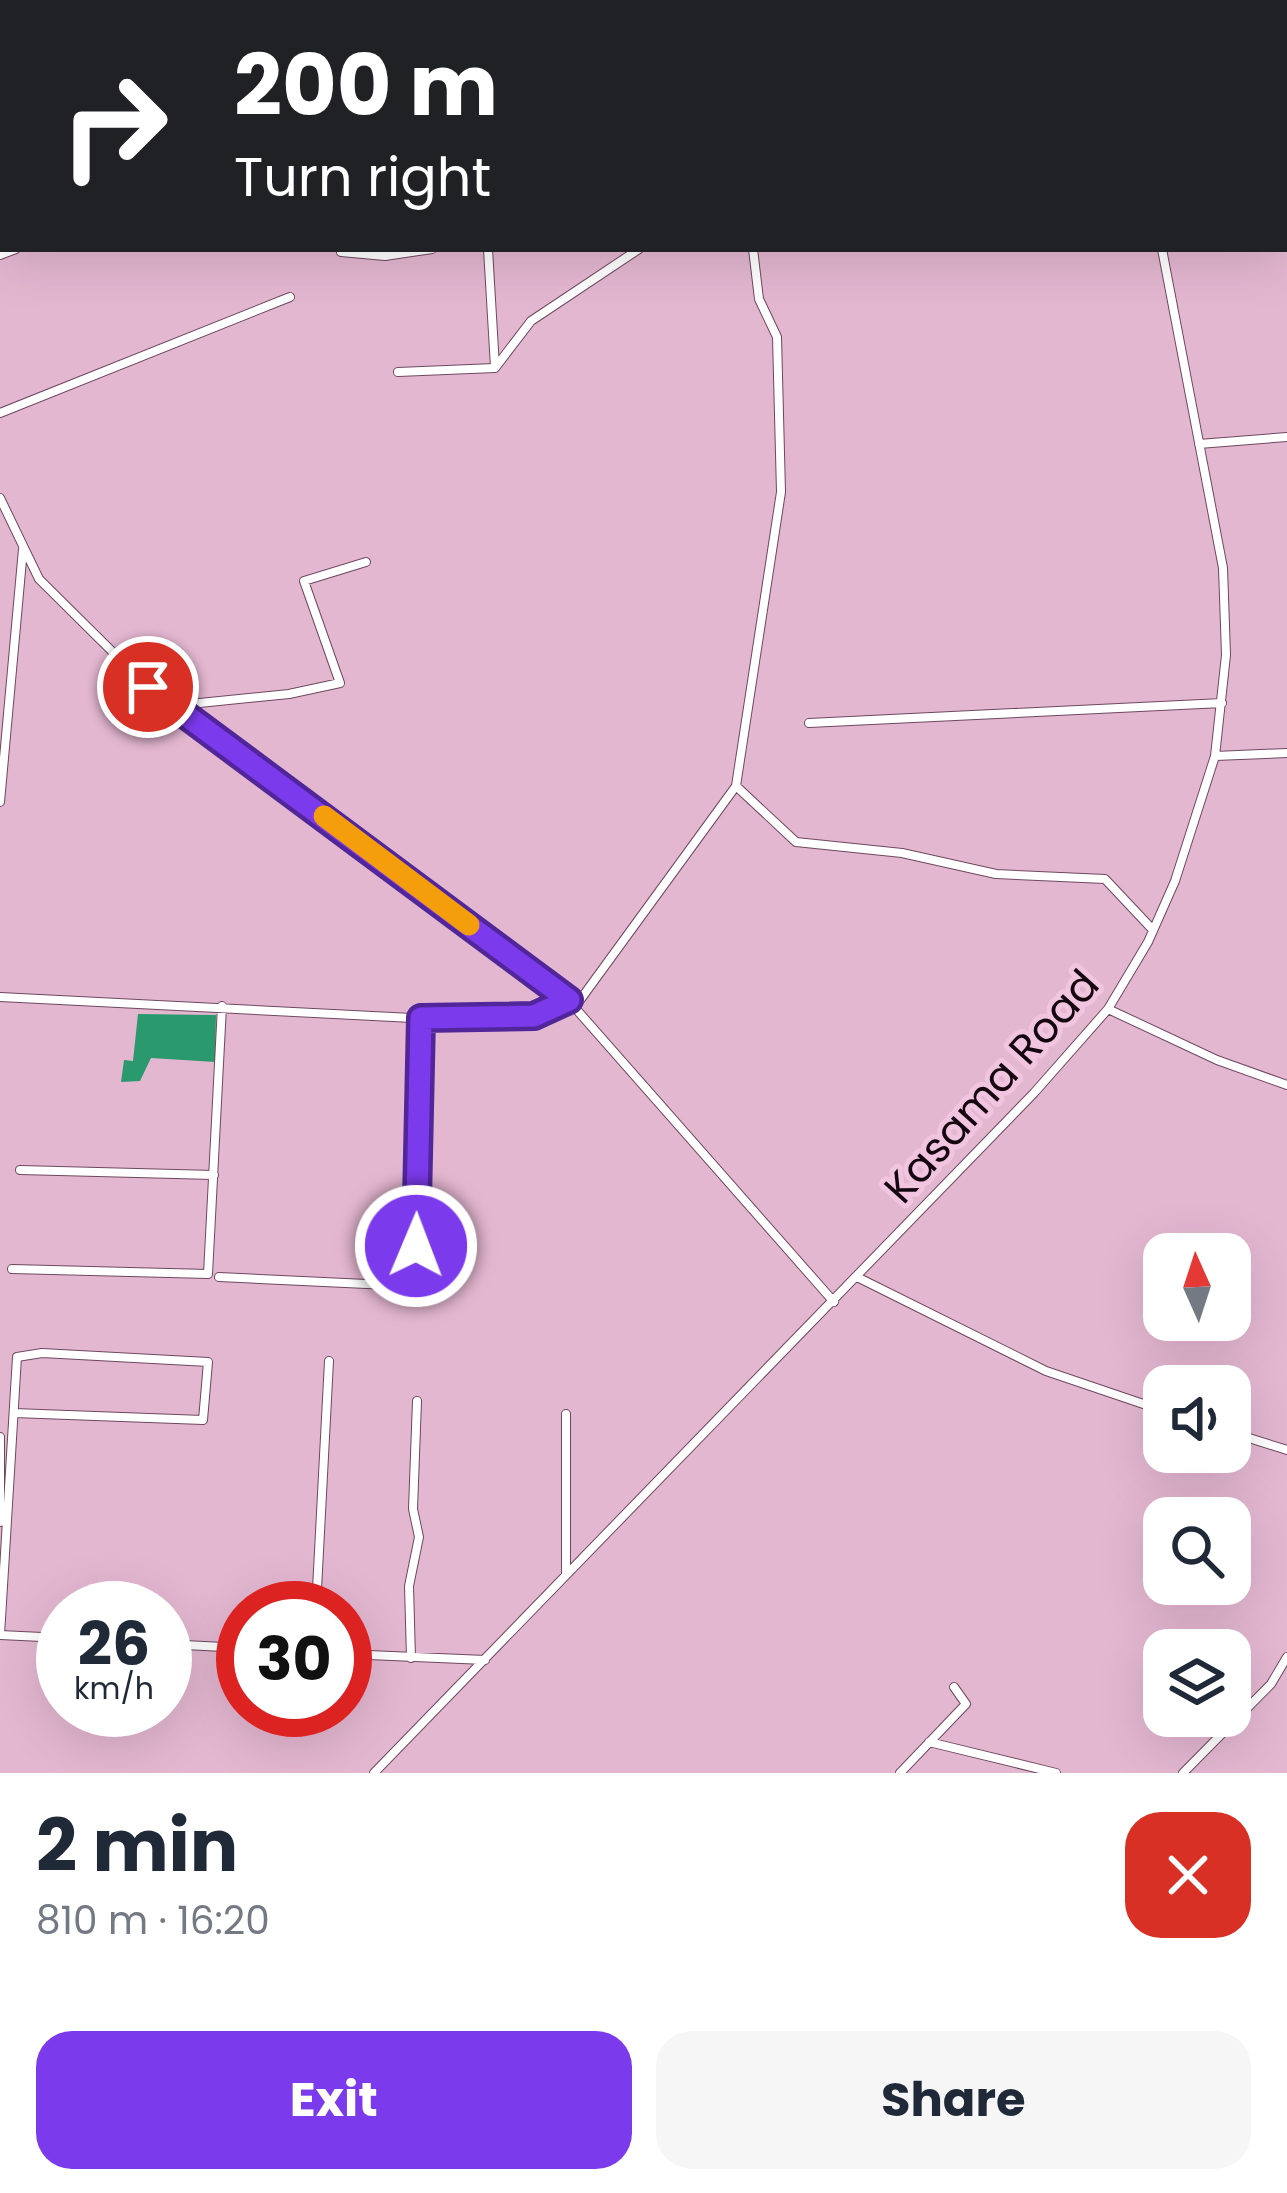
<!DOCTYPE html>
<meta charset="utf-8">
<style>
:root{--surface:#fff;--page:#f6f6f7;--text:#1f2937;--muted:#747a83;--accent:#7c3aed}
body{margin:0;font-family:Poppins,sans-serif;background:var(--page);color:var(--text);height:100vh;display:flex;flex-direction:column;font-size:45px;white-space:nowrap}
*{box-sizing:border-box;margin:0}
p{font-size:39px;color:var(--muted)}
.icon{flex:none;width:66px;height:66px;fill:none;stroke:currentColor;stroke-width:2;stroke-linecap:round;stroke-linejoin:round}
.map{position:relative;height:1773px;overflow:hidden}
.drawer{display:flex;flex-direction:column;background:var(--surface);flex:1}
.drawer>*{flex:none}
.banner{position:absolute;left:0px;top:0px;width:1287px;height:252px;box-shadow:0 12px 48px #0002;background:#202124;color:#fff;overflow:hidden}
.needle{width:78px;rotate:357deg}
.tools{position:absolute;left:1143px;top:1233px;display:grid;gap:24px}
.tools a{display:grid;place-items:center;width:108px;height:108px;border-radius:24px;background:var(--surface);box-shadow:0 12px 48px #0002;font-size:60px}
.speed{position:absolute;left:36px;top:1581px;display:flex;gap:24px;font-size:60px;font-weight:700;text-align:center}
.speed>*{display:grid;place-content:center;width:156px;height:156px;border-radius:50%;background:var(--surface);box-shadow:0 12px 48px #0002;line-height:1}
.speed small{font-size:30px;font-weight:400}
.speed .limit{border:18px solid #d22;background:#fff;color:#111}
.pin{position:absolute;display:grid;place-items:center;width:102px;height:102px;color:#fff;margin:-51px;border:6px solid #fff;border-radius:50%;box-shadow:0 3px 12px #0007}
.me{position:absolute;width:132px;margin:-66px;rotate:1deg;stroke-linejoin:round;filter:drop-shadow(0 0 9px #0008)}
.turn{display:flex;align-items:center;gap:42px;height:252px;padding:0 36px;font-size:54px}
.turn .icon{width:156px;height:156px;stroke-width:2.5}
.turn b{display:block;font-size:84px;line-height:102px}
.round{display:grid;place-items:center;flex:none;width:126px;height:126px;border-radius:36px;background:var(--page)}
.headline{display:flex;align-items:center;justify-content:space-between;height:204px;padding:0 36px}
h1{font-size:72px;font-weight:700;line-height:90px}
.cta{display:flex;gap:24px;margin-top:auto;padding:24px 36px}
.cta a{flex:1;height:138px;border-radius:36px;background:var(--accent);color:#fff;font-size:48px;font-weight:700;line-height:138px;text-align:center}
.cta a+a{background:var(--page);color:var(--text)}
.map>svg:first-child{display:block}
</style>
<div class="map">
<svg width="1287" height="1773" viewBox="0 0 1287 1773">
<rect width="100%" height="100%" fill="#e4b7d1"/>
<path fill="#2b996e" d="M138,1014L216,1015L215,1062L151,1058L140,1081L121,1082L124,1060L133,1061Z"/>
<g fill="none" stroke-linecap="round" stroke-linejoin="round">
<g stroke="#6e485f" stroke-width="10">
<path id="minor" d="M658,0V3
M992,0V3
M1120,0L1121,3
M123,3L130,0
M488,249L495,367
M753,249L759,299L777,337L781,492L736,786L796,842L902,853L996,874L1105,879L1153,930
M341,252L385,256L432,249
M0,255L16,249
M398,372L495,368L531,321L639,249
M0,413L290,297
M1199,444L1287,437
M0,498L39,579L148,687L569,1001L834,1302
M170,706L289,694L340,683L304,581L366,562
M809,723L1222,703
M1215,756L1287,753
M0,802L23,549
M0,997L432,1019L534,1016L569,1001
M575,1007L736,786
M1108,1009L1217,1060L1287,1085
M20,1170L214,1175
M12,1269L208,1274L222,1006
M219,1277L388,1285L405,1282L413,1273L421,1018
M857,1277L1046,1371L1164,1411
M1230,1432L1287,1450
M0,1437V1522
M566,1575V1414
M316,1608L329,1361
M0,1635L17,1357L42,1353L208,1362L203,1420L14,1413
M0,1635L63,1638
M165,1644L243,1648
M345,1654L485,1660
M411,1658L409,1586L419,1537L413,1509L417,1401
M99,1728L100,1710
M929,1742L1056,1773
M374,1773L1034,1093L1108,1009L1148,942L1175,881L1215,756L1226,655L1223,568L1162,249
M900,1773L966,1704L954,1687
M1183,1773L1271,1684L1287,1657"/>
</g>
<use href="#minor" stroke="#fff" stroke-width="8"/>
</g>
<g fill="none" stroke-linecap="round" stroke-linejoin="round">
<g stroke="#51269a" stroke-width="30">
<path id="route" d="M148,687L569,1000L534,1016L421,1018L416,1246"/>
</g>
<use href="#route" stroke="#7c3aed" stroke-width="21"/>
<path stroke="#f59e0b" stroke-width="21" d="M324,816L469,925"/>
</g>
<g text-anchor="middle" stroke-width="10" stroke-linejoin="round" paint-order="stroke">
<g font-size="42" fill="#150710" stroke="#f1c4df">
<text transform="translate(991 1086) rotate(-48)" y="15">Kasama Road</text>
</g>
</g>
</svg>
<div class="tools">
<a><svg class="needle" viewBox="-14 -14 28 28"><path d="M0-13l5 13h-10z" fill="#e53935"/><path d="M0 13l5-13h-10z" fill="#747a83"/></svg></a>
<a><svg class="icon" aria-label="sound" viewBox="0 0 24 24"><path d="M4 9h4l5-4v14l-5-4H4zM17 9q2 3 0 6"/></svg></a>
<a><svg class="icon" aria-label="search" viewBox="0 0 24 24"><circle cx="10" cy="10" r="6"/><path d="M15 15l6 6"/></svg></a>
<a><svg class="icon" aria-label="layers" viewBox="0 0 24 24"><path d="M12 4l9 5-9 5-9-5zM3 14l9 5 9-5"/></svg></a>
</div>
<div class="speed"><div>26<small>km/h</small></div><div class="limit">30</div></div>
<div class="pin" style="left:148px;top:687px;background:#d93025"><svg class="icon" aria-label="arrive" viewBox="0 0 24 24"><path d="M6 21V4h12l-3 4 3 4H6"/></svg></div>
<svg class="me" style="left:416px;top:1246px" viewBox="-20 -20 40 40"><circle r="17" fill="#7c3aed" stroke="#fff" stroke-width="3"/><path d="M0-11L8 9 0 5-8 9z" fill="#fff"/></svg>
<div class="banner">
<div class="turn"><svg class="icon" aria-label="right" viewBox="0 0 24 24"><path d="M7 20v-9h11M14 6l5 5-5 5"/></svg><div><b>200 m</b>Turn right</div></div>
</div>
</div>
<section class="drawer">
<div class="headline"><div><h1>2 min</h1><p>810 m · 16:20</p></div><a class="round" style="background:#d93025;color:#fff"><svg class="icon" aria-label="close" viewBox="0 0 24 24"><path d="M6 6l12 12M18 6L6 18"/></svg></a></div>
<div class="cta"><a>Exit</a><a>Share</a></div>
</section>
